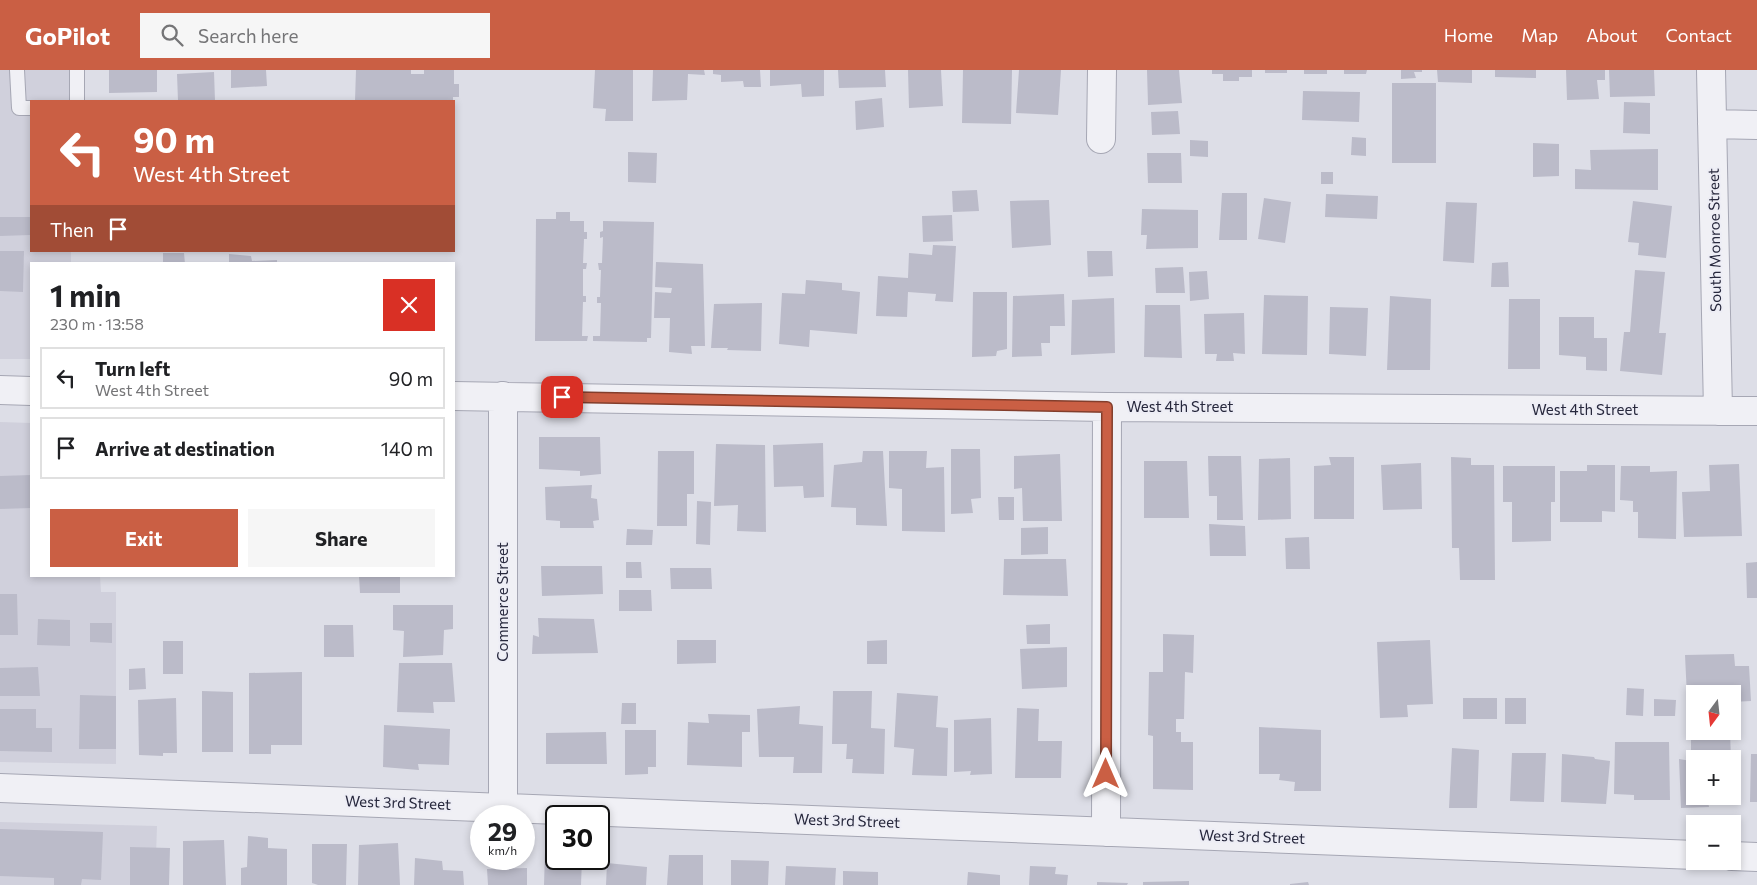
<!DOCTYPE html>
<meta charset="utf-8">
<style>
:root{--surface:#fff;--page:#f6f6f6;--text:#202124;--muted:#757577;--line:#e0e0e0;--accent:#ca5f44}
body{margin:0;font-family:Commissioner,sans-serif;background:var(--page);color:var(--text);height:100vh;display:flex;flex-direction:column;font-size:19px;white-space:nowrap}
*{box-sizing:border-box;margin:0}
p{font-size:16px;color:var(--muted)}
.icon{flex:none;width:28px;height:28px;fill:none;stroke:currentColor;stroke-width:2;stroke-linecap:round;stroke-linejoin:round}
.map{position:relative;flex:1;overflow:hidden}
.panel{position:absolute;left:30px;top:192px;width:425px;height:315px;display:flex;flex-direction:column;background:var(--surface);border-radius:0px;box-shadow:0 2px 8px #0003}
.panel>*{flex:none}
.hud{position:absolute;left:30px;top:30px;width:425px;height:152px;border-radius:0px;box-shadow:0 2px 8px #0003;background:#ca5f44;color:#fff;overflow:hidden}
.needle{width:32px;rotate:195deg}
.controls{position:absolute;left:1686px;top:615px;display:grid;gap:10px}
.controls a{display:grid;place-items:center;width:55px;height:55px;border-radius:0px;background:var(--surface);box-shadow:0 2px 8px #0003;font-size:25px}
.speed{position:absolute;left:470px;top:735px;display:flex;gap:10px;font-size:25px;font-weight:700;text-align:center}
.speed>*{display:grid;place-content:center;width:65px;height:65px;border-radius:50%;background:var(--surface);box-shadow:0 2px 8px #0003;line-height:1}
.speed small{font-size:12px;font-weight:400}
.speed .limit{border:2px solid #111;border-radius:8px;background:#fff;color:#111}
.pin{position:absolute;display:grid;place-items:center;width:42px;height:42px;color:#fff;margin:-21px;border-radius:10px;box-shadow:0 2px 8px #0006}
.me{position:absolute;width:55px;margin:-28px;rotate:0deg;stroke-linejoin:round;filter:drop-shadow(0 0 4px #0008)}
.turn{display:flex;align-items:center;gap:18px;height:105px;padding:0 20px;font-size:22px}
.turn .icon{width:65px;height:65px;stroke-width:2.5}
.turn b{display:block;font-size:35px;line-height:42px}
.then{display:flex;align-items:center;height:48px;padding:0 20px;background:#0003;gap:10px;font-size:19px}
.round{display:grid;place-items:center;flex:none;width:52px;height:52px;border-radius:0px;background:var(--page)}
.headline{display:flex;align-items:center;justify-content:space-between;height:85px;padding:0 20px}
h1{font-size:30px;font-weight:700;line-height:38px}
.primary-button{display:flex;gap:10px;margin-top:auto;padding:10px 20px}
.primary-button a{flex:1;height:58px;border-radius:0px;background:var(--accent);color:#fff;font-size:20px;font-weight:700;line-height:58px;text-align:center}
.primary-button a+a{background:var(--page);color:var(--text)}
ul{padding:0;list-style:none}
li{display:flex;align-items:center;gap:15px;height:62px;margin:0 10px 8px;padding:0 10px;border:2px solid var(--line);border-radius:0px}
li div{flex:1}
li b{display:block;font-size:19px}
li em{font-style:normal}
header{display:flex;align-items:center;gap:30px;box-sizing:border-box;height:70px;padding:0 25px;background:var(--accent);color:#fff}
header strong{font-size:24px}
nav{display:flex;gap:28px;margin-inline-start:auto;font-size:18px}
.search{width:350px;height:45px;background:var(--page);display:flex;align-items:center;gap:12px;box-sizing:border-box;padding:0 18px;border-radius:0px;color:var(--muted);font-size:19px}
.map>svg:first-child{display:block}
</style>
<header>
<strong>GoPilot</strong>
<div class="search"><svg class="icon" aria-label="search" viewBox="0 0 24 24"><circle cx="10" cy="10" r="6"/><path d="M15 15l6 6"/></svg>Search here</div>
<nav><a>Home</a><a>Map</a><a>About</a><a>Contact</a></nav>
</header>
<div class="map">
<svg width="1757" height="815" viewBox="0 0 1757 815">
<rect width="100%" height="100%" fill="#dddee7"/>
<path fill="#d0d0dc" d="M0,0H71V31H31V181H71V194H31V289H0Z
M0,352L31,353V506H100L101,522H116V694L0,692Z
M0,752L157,756L155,815H0Z"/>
<path fill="#bbbbc9" d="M109,0H157V22L109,23Z
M231,0H266L267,16L231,18Z
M356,0H411V4H424V0H454V14H459V27H453V31H355Z
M595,0H633V51H605L606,39L593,38Z
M653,0H704L705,5L688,4L687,30L652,31Z
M713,0H760L761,17H744L743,11L721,12V5L713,4Z
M770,0H824V26L802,27L801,14L770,16Z
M838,0H885L886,17L839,18Z
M908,0H941L943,36L909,38Z
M963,0H1012L1011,54L962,53Z
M1019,0H1061L1058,45L1016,43Z
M1147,0H1179L1182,33L1148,35Z
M1212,0H1252V7H1239V11H1223V4H1212Z
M1265,0H1287V3H1265Z
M1304,0H1327V4H1304Z
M1344,0H1367L1366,4H1344Z
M1401,0H1422V2H1414L1416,8L1401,9Z
M1437,0H1472V13L1438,12Z
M1495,0H1536V8L1495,7Z
M1566,0H1605V10H1597L1599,29L1567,30Z
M1609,0H1654L1655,26L1610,27Z
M214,2L215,31H178L177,4Z
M1392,13H1436V93H1392Z
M1303,21L1360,22L1359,52L1302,50Z
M882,28L884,57L856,60L855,31Z
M1624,32L1650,33V64L1623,63Z
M1178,41L1180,64L1152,65L1151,42Z
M1352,67L1366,68V86L1351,85Z
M1190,70L1208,71V87L1190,86Z
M1533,73L1559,74V106L1533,107Z
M1658,79V120L1575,119V99L1591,100L1590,80Z
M628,82L657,83L656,113L628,112Z
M1147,83H1181L1182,113H1148Z
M1321,102H1333V114H1321Z
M977,120L979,141L953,142L952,121Z
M1222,123H1247V170H1219Z
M1326,124L1378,126L1377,149L1325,147Z
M1264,128L1291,132L1285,173L1258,169Z
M1049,130L1051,175L1012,178L1010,131Z
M1633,131L1672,136L1666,188L1638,185L1639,173L1628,172Z
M1446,132L1477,133L1474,193L1443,191Z
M1142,139L1198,140V178L1146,179L1147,165H1141Z
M556,142H570V151H584V162H587V169H584L583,193H587L586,199H583V226H586V232H583L582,266H588L587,271H535L536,149H556Z
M952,145L953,171L923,172L922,146Z
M0,147H30V165L0,166Z
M603,151L654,152L651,268H647V272L593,271V266H600L601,233H597V227H600L601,200H599L598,193H602L603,167L600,168V162L603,161Z
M933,175L956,176L953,232L935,231L936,224L908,222L907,247L876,246L878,206L908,208L909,183L932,185Z
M0,181H24L23,222L0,221Z
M1087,181H1112L1113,206L1088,207Z
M163,183H184L185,194H163Z
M229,184L251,186L252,191L277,190V194H229Z
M656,192L703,194L705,276H691L692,284L669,282L670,248H654L655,222L671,223L672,218L655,217Z
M1508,192L1509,217H1491L1492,193Z
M1183,197L1185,223H1156L1155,198Z
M1635,200L1665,202L1659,263H1666L1662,305L1620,301L1624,262H1630Z
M1207,201L1209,229L1190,231L1189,202Z
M806,210L842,213V220L860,222L857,264L810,260L809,277L779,274L782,223L805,224Z
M973,222H1007V279L997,281L996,286L972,287Z
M1064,224L1065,256H1050V273H1041L1042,286L1012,287L1013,226Z
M1264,225L1308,226L1307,285L1262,284Z
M1390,226L1431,229L1430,300H1387Z
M1114,228L1115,283L1071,285L1072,230Z
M1509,229H1540V299H1508Z
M762,233L761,281L727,280L728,278H711L714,234Z
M1145,235H1180L1182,288L1144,287Z
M1330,237L1368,238L1366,286L1329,284Z
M1244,243L1245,284L1233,283L1234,291H1216L1217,284H1205L1204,244Z
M1559,247H1594V268H1607V301L1586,300V287L1559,285Z
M539,367H600L601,404L580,406V401L539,399Z
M823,373L824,427L804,428L803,416L774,417L773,375Z
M716,374L765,375L766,462L737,461L738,435L714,436Z
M951,379H980L981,428L971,429L973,443L951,444Z
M658,381H694V424H687V456H657Z
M863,381H883L887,456L856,455V438L831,437L834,395L862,392Z
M889,381H927L926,398L944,397L945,462L902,461V419L889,418Z
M1060,384L1062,451H1023L1022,418L1014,419V386Z
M1208,386H1241L1243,450H1217V426H1209Z
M1329,387H1354V449H1314V396L1331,395Z
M1451,387L1471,388V395H1494L1495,510H1460L1459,478H1452Z
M1290,388L1291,449L1258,450L1259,389Z
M1144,391H1187L1189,448H1144Z
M1421,393L1422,439L1383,440L1381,395Z
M1739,394L1742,466L1684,467L1682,422L1710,421L1709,395Z
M1587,395H1615V442L1602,441V452H1560V401H1587Z
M1503,396H1555V432H1551V471L1512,472V432H1503Z
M1621,396H1650V402L1677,401L1676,469L1638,468V442H1633V431L1620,430Z
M31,405V438L0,439V406Z
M592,415L591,428L597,429L599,450L593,451L594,458H560V451L546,450L545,417Z
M998,427H1014V450H999Z
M697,431L711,432L710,475L696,474Z
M1209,454L1245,456L1246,486H1210Z
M1048,457V484L1021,485V458Z
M627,459L653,460L652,475H626Z
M1309,467L1310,499H1286L1285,468Z
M1004,489H1066L1068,526L1003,525Z
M626,492H641L642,508H626Z
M1757,492V528H1747L1746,493Z
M541,496H602L603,524L542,526Z
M670,498H711L712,519H671Z
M359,506H400V523H360Z
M619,520H651L652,541H619Z
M0,524H17L18,565H0Z
M393,535H453V559L444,560L443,585L403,587L404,561L393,560Z
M538,548L594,549L598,583L532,584L533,565L539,567Z
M38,549L70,550V576L37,575Z
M90,553H112V573L90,572Z
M1050,554V574H1027L1026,555Z
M324,555H353L354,587H324Z
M1163,564L1194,565L1193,603L1185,602L1184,649H1176V662H1181V672H1193V720L1153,719V666L1148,665L1149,602H1163Z
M677,570H716V593L677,594Z
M887,570V594H867V571Z
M1430,570L1433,634L1407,635L1408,647L1380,648L1377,572Z
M163,571H183V604H163Z
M1067,577V617L1022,619L1020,579Z
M1734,584L1735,596H1749L1751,631L1732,632V624H1695V626L1687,627L1685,585Z
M399,593H452L455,632H433L434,643L397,642Z
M38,597L40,626H0V598Z
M145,598L146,619L129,620V599Z
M302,602V675H271V684H249V603Z
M1627,618L1644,619L1643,646L1626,645Z
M202,621L233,622V682H202Z
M833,621H872L871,658L885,659L884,704L852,703L853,689H846L847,674H832Z
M897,623L938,626L936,657L948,658L947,706L912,705L914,679L894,677Z
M80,625L116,626V679H79Z
M176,628L177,683H163V686L139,685L138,630Z
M1463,628H1497V649H1463Z
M1505,628H1526V654H1505Z
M1654,629L1676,630L1675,646H1654Z
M622,633H636V654H621Z
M800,636L799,654L823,656L822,703H793L794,687H759L757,639Z
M1017,638L1039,639L1038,671H1062L1061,708H1015Z
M0,639H36V658H52V682L0,681Z
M708,644L750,645V662H742V697L687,695L688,652L709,653Z
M991,648L992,704L970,705L971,701L954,702V650Z
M384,655L450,659L449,695L418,694L419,700L383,697Z
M1259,657L1321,660V721H1294L1295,712L1279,710L1280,704H1259Z
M625,660H656V697H648V704L625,705Z
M1730,661L1731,689H1695V726H1707L1709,737L1681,738L1679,689L1691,691V662Z
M606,662L607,694H546V663Z
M1615,672H1669L1670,730H1634V725L1614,724Z
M1452,678L1479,680L1477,738H1449Z
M1512,683H1546L1544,732L1510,731Z
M1562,684L1594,687L1595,689L1610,691L1606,734L1561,732Z
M1751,684H1757V732H1750Z
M0,759L103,762L101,810L82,809L81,815H54V808L0,806Z
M248,766L268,768V778L287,779V815H241V798L247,797Z
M224,770L226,815H183V771Z
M398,773L400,815H358L359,775Z
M312,774H347L346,815H318L312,813Z
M130,777L170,778L169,815H130Z
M545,782H556V789H582L581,815H544Z
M669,785H703V815H667Z
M415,788L442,791L443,800L463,801L464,815H414Z
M731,790L769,791L768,815H731Z
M607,793L647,797L646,815H606Z
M786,796L836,798L835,815H785Z
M1030,796L1056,797L1055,804L1068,805L1067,815H1029Z
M527,798V815H488L487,799Z
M843,801L878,802V815H843Z
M968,802L1000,805V815H967Z
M1189,811V815H1143V812Z
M1097,812L1128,813L1127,815H1097Z
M1308,812L1309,815H1290V814Z"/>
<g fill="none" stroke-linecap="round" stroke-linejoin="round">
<g stroke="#a6a7b4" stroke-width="16">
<path id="lane" d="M17,0L19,38H31
M77,0V31"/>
</g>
<g stroke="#a6a7b4" stroke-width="30">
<path id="street" d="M1711,0L1718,341
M1712,54L1757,55
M1101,69L1102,0
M0,320L31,321
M454,326L1107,337L1757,341
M503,326V738
M0,718L1695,785
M1106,762L1107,337
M1732,786L1757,787"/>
</g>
<use href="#lane" stroke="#f0f0f5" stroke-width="14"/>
<use href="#street" stroke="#f0f0f5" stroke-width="28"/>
</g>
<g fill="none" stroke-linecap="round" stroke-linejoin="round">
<g stroke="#833e2c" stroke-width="12">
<path id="route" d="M562,327L1107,337L1106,704"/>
</g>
<use href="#route" stroke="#ca5f44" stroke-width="9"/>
</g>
<g text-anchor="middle" stroke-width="4" stroke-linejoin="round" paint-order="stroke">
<g font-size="15" fill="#27283d" stroke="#ededf5">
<text transform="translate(1715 170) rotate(-91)" y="5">South Monroe Street</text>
<text x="1180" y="342">West 4th Street</text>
<text x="1585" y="345">West 4th Street</text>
<text transform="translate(503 532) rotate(-90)" y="5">Commerce Street</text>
<text transform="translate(398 733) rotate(2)" y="5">West 3rd Street</text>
<text transform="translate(847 751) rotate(2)" y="5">West 3rd Street</text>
<text transform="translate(1252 767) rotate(2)" y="5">West 3rd Street</text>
</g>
</g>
</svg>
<div class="controls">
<a><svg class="needle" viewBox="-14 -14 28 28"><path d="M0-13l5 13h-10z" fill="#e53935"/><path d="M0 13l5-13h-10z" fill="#757577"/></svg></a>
<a>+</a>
<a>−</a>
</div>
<div class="speed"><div>29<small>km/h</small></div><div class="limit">30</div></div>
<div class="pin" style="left:562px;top:327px;background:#d93025"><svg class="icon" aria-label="arrive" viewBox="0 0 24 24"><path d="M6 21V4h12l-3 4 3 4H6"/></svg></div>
<svg class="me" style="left:1106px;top:704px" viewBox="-20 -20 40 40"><path d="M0-17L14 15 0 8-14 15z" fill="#ca5f44" stroke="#fff" stroke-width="4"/></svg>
<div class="hud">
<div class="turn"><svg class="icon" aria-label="left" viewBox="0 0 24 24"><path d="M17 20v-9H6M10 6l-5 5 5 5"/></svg><div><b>90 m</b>West 4th Street</div></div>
<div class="then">Then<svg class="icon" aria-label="arrive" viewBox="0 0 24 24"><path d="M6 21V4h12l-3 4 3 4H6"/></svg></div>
</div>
<section class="panel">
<div class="headline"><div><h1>1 min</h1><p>230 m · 13:58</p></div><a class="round" style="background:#d93025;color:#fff"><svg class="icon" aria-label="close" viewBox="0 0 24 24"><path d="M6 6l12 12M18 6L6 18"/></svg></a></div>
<ul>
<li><svg class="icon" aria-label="left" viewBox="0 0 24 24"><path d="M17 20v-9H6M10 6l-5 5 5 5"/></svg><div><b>Turn left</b><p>West 4th Street</p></div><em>90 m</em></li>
<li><svg class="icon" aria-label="arrive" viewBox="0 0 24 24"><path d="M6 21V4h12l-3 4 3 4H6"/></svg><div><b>Arrive at destination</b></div><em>140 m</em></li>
</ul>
<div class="primary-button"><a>Exit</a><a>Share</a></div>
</section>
</div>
